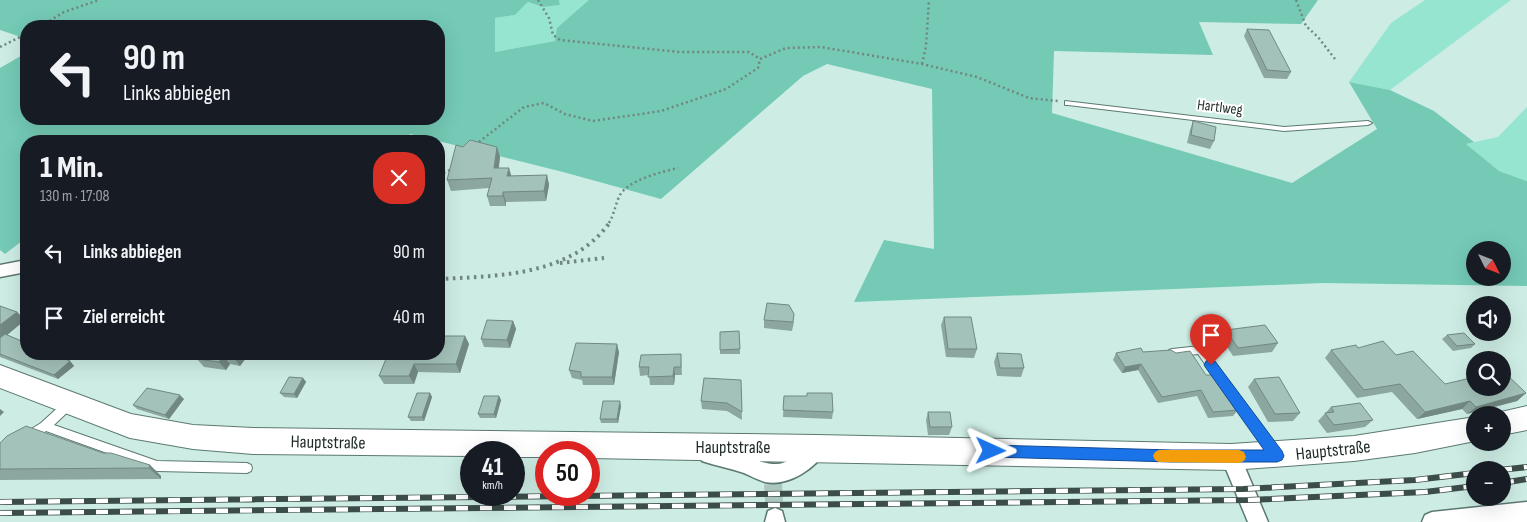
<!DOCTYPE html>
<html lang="de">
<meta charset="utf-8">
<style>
:root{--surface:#171b24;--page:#20242c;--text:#f1f3f6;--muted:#9ea1a6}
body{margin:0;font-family:"Sofia Sans Condensed",sans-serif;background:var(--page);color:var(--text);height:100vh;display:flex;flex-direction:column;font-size:19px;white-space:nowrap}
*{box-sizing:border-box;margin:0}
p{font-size:16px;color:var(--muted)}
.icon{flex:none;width:28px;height:28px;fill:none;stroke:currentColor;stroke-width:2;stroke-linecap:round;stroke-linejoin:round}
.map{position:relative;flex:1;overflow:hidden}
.details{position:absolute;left:20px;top:135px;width:425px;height:225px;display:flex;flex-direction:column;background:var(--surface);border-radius:20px;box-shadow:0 5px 20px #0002}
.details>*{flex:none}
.guide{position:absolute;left:20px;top:20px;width:425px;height:105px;border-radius:20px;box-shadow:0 5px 20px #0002;background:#171b24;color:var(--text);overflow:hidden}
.needle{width:32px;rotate:132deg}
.fabs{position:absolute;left:1466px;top:241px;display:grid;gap:10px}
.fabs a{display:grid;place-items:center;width:45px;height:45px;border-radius:50%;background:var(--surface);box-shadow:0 5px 20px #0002;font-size:25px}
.speed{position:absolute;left:460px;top:441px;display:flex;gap:10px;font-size:25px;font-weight:700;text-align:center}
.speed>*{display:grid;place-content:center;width:65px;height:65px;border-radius:50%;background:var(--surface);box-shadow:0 5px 20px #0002;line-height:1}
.speed small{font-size:12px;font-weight:400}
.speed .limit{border:8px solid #d22;background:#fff;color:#111}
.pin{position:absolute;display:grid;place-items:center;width:42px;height:42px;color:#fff;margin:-51px -21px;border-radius:50% 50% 50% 0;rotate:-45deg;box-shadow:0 0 5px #0007}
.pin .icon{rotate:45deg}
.me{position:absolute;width:55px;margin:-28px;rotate:91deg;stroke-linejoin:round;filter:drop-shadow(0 0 4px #0008)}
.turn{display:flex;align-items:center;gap:18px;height:105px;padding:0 20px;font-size:22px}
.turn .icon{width:65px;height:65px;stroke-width:2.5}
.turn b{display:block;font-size:35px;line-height:42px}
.round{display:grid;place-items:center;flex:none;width:52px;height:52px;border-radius:20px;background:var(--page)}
.headline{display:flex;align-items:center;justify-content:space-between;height:85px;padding:0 20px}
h1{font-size:30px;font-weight:800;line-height:38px}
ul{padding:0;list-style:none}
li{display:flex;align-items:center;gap:15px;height:65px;padding:0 20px}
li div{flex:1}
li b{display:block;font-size:19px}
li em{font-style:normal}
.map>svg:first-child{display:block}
</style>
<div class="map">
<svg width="1527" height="522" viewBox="0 0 1527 522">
<rect width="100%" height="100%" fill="#cdede4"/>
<path fill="#96e5d0" d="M559,0H589L555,41L495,52V18L515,15L528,2L543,7L560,5Z
M1425,0H1511L1390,90L1349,82L1391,23Z
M1527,107V181L1499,171L1465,144L1498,137Z"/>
<path fill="#74cab5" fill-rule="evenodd" d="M0,0H559L560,5L543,7L528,2L515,15L495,18V52L555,41L557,28L589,0H1318L1301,24L1199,22L1213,55L1054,51L1052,113L1292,183L1377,129L1349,82L1390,90L1434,111L1474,142L1466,144L1499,171L1527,181V286L1323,283L854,302L884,240L934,249L932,89L827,64L803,76L661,199L563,172L410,134L404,141H26V238L5,254L0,250V68L26,53V119H439V26H26V51L18,36L0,30ZM1475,250H1502V278H1475Z"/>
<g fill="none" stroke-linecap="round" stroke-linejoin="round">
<path stroke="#aac6be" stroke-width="18" stroke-dasharray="18 9" stroke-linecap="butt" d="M773,484L775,518"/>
<g stroke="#5c7971" stroke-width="2">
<path id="service" d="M1065,101L1284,127L1368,121L1372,123L1368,125L1284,131L1068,105H1065Z
M1200,346L1203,347L1277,448L1278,451L1277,454L1273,456L1269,454L1198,354L1172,357L1169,356L1167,353L1169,350L1172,349Z
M69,400L73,401L74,404L73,407L54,425L157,461L247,463L251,465L252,468L251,471L247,473L157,471L46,431C40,435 33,442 25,439L24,436L25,433L41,423L65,401Z"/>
</g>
<g stroke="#5c7971" stroke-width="3">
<path id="minor" d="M26,260V272L0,277V265Z
M817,439L824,442L827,448C817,468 788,487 765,482C758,480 751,476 744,473C730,468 716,466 702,461L699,455L702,449C725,440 754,466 778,464C795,462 802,445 817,439Z
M1231,448L1238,451L1268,522H1248L1221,457L1224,451Z
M1527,502V522H1422L1425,515L1432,512Z
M775,508L782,511L785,522H765L768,511Z"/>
</g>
<g stroke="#5c7971" stroke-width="2">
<path id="secondary" d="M0,365L131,414L193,425L253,428L817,435L1231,444L1354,436L1475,417V441L1415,453L1354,461L1231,470L589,458V452H546V457H514V452H471V456L253,454L193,449L130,438L0,388Z
M1527,406V430L1502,435V415L1492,414Z"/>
</g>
<path stroke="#718680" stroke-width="2.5" stroke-dasharray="2 3" stroke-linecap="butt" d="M538,0L549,18L553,35L560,40L679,52H749L760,59
M1296,0L1306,26L1318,37L1335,59
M41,26L64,12L99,0
M0,47L26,34
M760,59L786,48L821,47L922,64L977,77L1029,98L1058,101
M922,64L926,46L929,0
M475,145L524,107L544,103L565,114L593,121L661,111L726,89L758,68L760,59
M439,175L452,169
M609,223C614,214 615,206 619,197C626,180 662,172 678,168"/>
<path stroke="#718680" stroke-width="4" stroke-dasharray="2.5 4.5" stroke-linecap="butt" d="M560,263L604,258
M439,279C498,276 572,276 610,222"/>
<use href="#service" fill="#fff" fill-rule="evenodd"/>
<use href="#minor" fill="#fff" fill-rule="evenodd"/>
<use href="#secondary" fill="#fff" fill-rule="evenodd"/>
<g stroke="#3c4c48" stroke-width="6">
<path id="rail" d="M1500,470L1527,467
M1502,483L1527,479
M0,502L1243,489L1415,480L1475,473
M0,513L1248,500L1425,492L1475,486"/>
</g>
<use href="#rail" stroke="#fff" stroke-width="4.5" stroke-dasharray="12" stroke-linecap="butt"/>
</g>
<path fill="#8ca79f" d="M1247,29L1291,72L1287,79L1264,78L1244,36Z
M1193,121L1214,141L1210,149L1187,143L1190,130Z
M463,147H497L500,157L499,168L511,176L547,175L549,185L546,201L506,202V206H490L487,196L489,188L451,191L447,180Z
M0,306L17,312L25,320L7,335L70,361L74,366L58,379L0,357Z
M944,317L977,349L974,358L946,357L941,325Z
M764,320L794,322L792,331L764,328Z
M513,321L516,329L510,348L484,347L481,339Z
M1226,330L1278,343L1272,352L1233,356L1221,338Z
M739,331L740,354H720V332Z
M1447,335L1475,344L1471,348L1453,351L1442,339Z
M465,336L469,344L460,373L418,372L414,384H384L379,376L439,354Z
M1358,348L1445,384L1526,393L1517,401L1467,414L1462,409L1417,419L1392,392L1357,398L1325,358L1331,350Z
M619,352L614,385H583L582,380L572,378L569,370Z
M1143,352L1206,375L1238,410L1233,416L1208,418L1197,396L1158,403L1138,370L1122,373L1113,360L1116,353Z
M997,353L1024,368L1021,377L997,376L994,362Z
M201,354H249L240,366L230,364L226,370L204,367L197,359Z
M681,354L682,375H675L674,385H650L649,375L640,376L639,367Z
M303,378L306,382L297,398L284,397L280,393Z
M1254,379L1300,413L1293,421L1268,422L1248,387Z
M741,380L742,420L727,411L702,409L701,401Z
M430,393L432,397L424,421H411L408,417Z
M499,396L501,400L496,418H480L478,414Z
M784,396H807L833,412L832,419L783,417Z
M184,399L169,419L137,409L133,405Z
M621,406L618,423H601L600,419Z
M1331,407L1373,420L1365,427L1327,433L1318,421Z
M928,412L952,427L949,435H928L926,420Z
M0,443L103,453L150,465L161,476V479L0,480Z"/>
<path fill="#728882" d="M497,147L500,157L497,178L494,168Z
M509,168L512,178L507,176Z
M547,175L549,185L546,201L544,191Z
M503,192L506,202V206L503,196Z
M17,312L25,320L0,341V325Z
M513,321L516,329L510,348L507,340Z
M465,336L469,344L460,373L456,364Z
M617,344L619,352L614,385L612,377Z
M237,354H249L240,366L234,358Z
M223,356L230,364L226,370L219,362Z
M70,361L74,366L58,379L54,375Z
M414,364L418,372L414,384L409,376Z
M1141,364L1138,370L1122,373L1125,367Z
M674,367L675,375L674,385L673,376Z
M303,378L306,382L297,398L294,394Z
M430,393L432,397L424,421L422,417Z
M1526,393L1517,401L1467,414L1476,407Z
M180,395L184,399L169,419L165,415Z
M499,396L501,400L496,418L494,414Z
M620,401L621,406L618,423L617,419Z
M1470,401L1462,409L1417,419L1425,412Z
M0,409L4,412L0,416Z
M150,465L161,476V479L149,468Z"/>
<path fill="#a3c2b9" stroke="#728882" d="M1247,29L1269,30L1291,72L1267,70Z
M1193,121L1216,127L1214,141L1191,135Z
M470,140L497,147L494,168H509L507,176L547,175L544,191L503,192V196H487L492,178L447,180L456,145L463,147Z
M767,303L789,305L794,314L793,322L764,320Z
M0,306L17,312L0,325Z
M944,317H971L977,349H948Z
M487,320L513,321L507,340L481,339Z
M1265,325L1278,343L1238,348L1226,330Z
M739,331L740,349L720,350V332Z
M1464,333L1475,344L1457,346L1447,335Z
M5,334L26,343V354H52L70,361L54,375L0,354V338Z
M441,336H465L456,364H414L409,376H379L388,354H439V341Z
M1383,341L1396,355L1413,351L1445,384L1475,377V388H1502V372H1504L1526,393L1476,407L1470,401L1425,412L1400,384L1364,390L1331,350L1356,345L1358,348Z
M576,343L617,344L612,377H581V372L569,370Z
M1141,348L1143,352L1171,350L1176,353L1190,351L1206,375H1218L1238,410L1213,412L1201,390L1162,397L1141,364L1125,367L1116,353Z
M997,353L1021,354L1024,368H1000Z
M201,354H237L234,358L223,356L219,362L197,359Z
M681,354V367H674L673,376L648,377L649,367H639L641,355Z
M289,377L303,378L294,394L280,393Z
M1279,377L1300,413L1275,414L1254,379Z
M704,378L741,380L742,412L727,403L701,401Z
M147,388L180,395L165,415L133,405Z
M417,393H430L422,417H408Z
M807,393H832L833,412L783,410L784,396H807Z
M484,396H499L494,414H478Z
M603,401H620L617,419H600Z
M1360,403L1373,420L1334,425L1325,413L1334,412L1331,407Z
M928,412H950L952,427H930Z
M26,426L103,453H111L150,465L149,468L0,469V443L7,436Z"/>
<path fill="#1a73e8" stroke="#114b97" d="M1211,359L1215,361L1282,451L1284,456L1282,460L1277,462H1172L991,457L986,456L984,451L986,447L991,445L1172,450H1264L1206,368L1204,365L1206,361Z"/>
<path fill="#f59e0b" d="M1159,450H1239L1244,452L1246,457L1244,461L1239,463L1159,462L1155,460L1153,456L1155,452Z"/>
<g text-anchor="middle" stroke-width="4" stroke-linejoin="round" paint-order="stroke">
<g font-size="15" fill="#1e2a27" stroke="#fff">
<text transform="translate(1220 107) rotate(7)" y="5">Hartlweg</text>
</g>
<g font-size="18" fill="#1e2a27" stroke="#fff">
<text transform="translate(328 442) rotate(1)" y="6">Hauptstraße</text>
<text x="733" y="453">Hauptstraße</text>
<text transform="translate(1333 450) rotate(-6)" y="6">Hauptstraße</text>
</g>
</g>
</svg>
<div class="fabs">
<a><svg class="needle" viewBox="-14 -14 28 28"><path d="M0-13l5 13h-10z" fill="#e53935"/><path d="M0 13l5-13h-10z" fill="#9ea1a6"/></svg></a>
<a><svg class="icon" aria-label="sound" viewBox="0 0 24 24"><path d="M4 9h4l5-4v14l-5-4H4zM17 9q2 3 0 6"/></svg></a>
<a><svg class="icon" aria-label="search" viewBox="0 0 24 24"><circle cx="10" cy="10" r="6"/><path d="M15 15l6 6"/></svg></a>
<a>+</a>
<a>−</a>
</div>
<div class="speed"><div>41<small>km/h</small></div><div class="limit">50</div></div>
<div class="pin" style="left:1211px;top:365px;background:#d93025"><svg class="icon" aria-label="arrive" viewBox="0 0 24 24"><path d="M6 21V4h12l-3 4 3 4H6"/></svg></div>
<svg class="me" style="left:991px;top:451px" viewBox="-20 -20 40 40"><path d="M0-17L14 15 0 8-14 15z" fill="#1a73e8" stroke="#fff" stroke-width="4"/></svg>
<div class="guide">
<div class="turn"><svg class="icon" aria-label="left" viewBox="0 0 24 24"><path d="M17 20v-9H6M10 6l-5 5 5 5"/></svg><div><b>90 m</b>Links abbiegen</div></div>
</div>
<section class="details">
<div class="headline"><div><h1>1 Min.</h1><p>130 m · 17:08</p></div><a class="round" style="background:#d93025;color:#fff"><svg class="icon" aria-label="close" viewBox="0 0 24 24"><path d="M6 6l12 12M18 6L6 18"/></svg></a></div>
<ul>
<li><svg class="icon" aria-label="left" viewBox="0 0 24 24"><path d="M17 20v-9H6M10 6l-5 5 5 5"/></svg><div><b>Links abbiegen</b></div><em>90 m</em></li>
<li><svg class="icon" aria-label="arrive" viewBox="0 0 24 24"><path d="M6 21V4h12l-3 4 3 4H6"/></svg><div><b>Ziel erreicht</b></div><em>40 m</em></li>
</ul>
</section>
</div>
